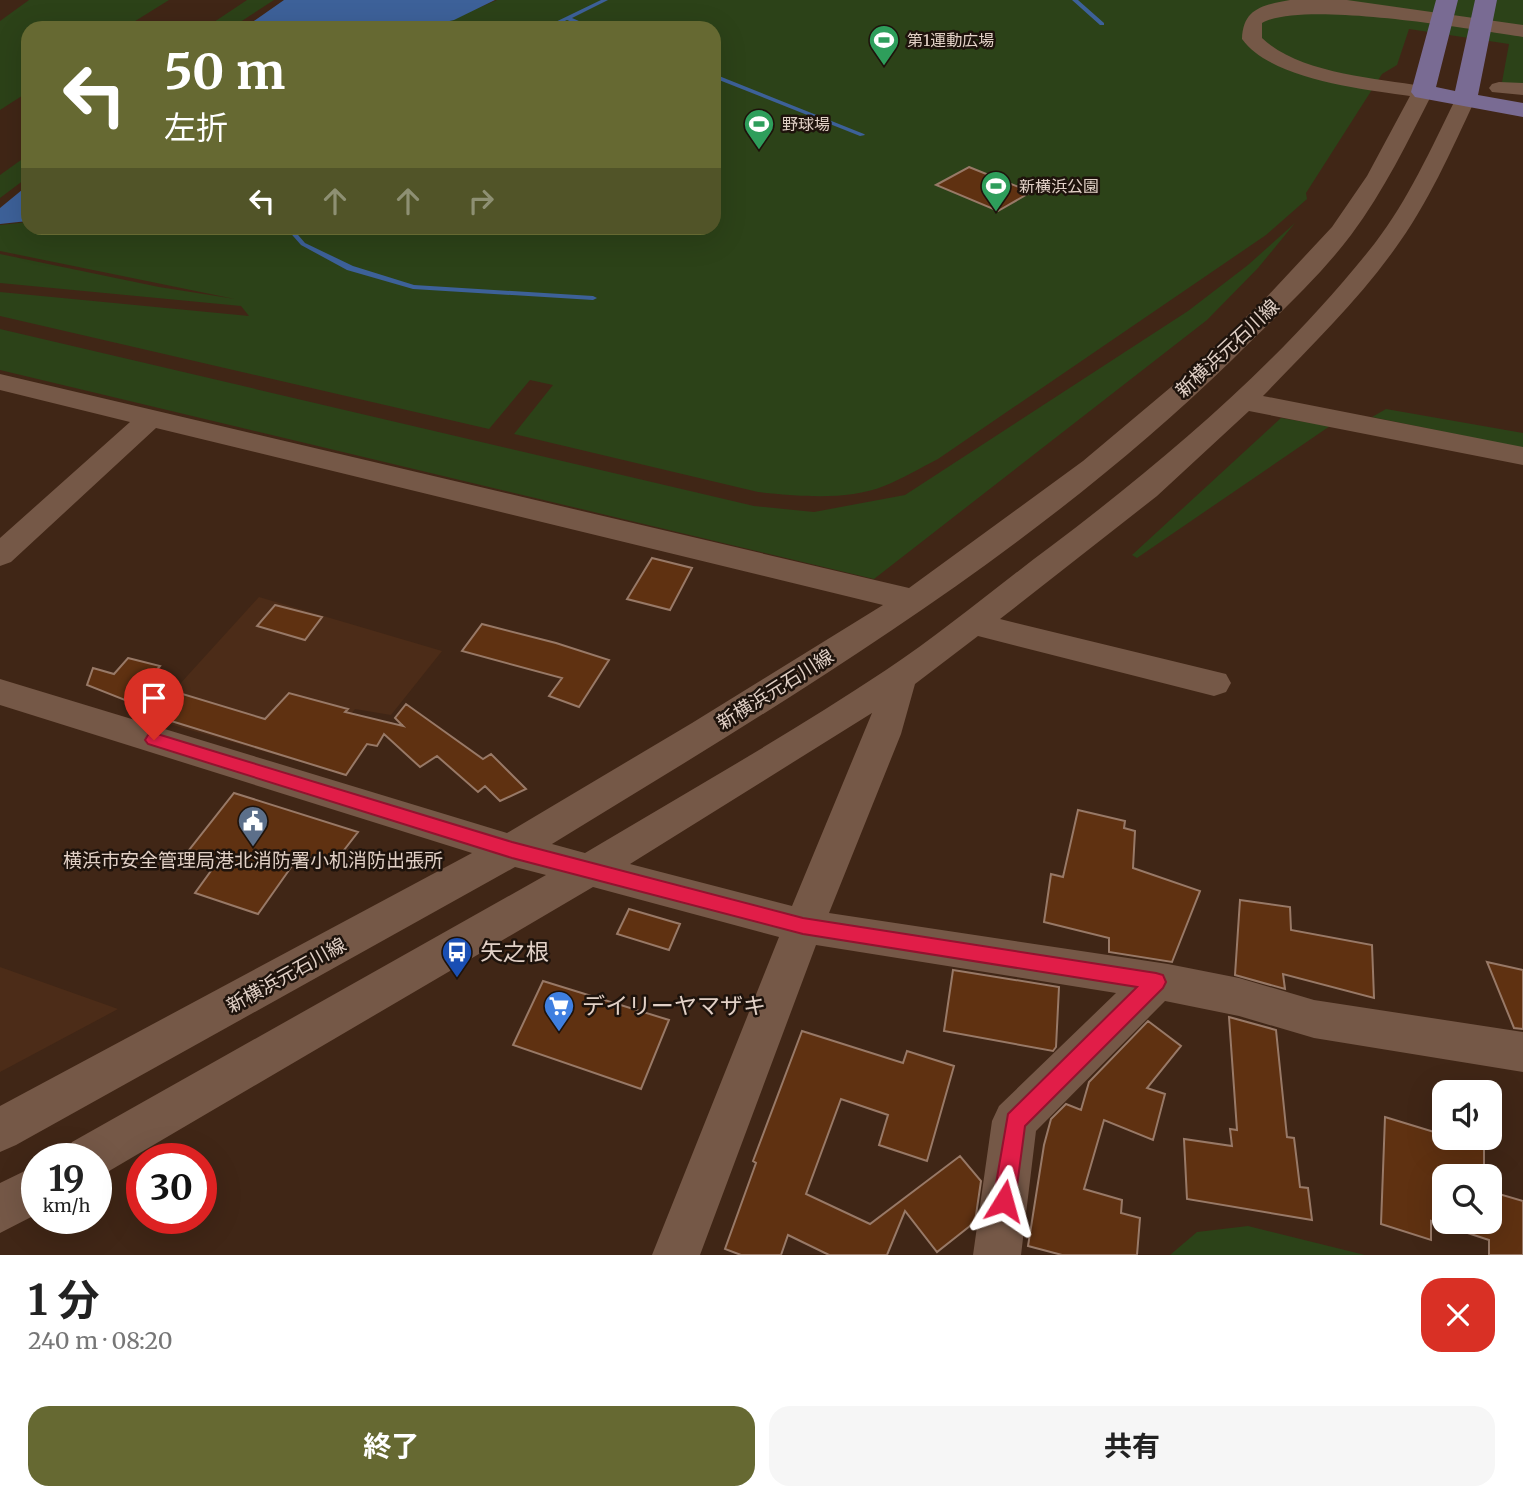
<!DOCTYPE html>
<html lang="ja">
<meta charset="utf-8">
<style>
:root{--surface:#fff;--page:#f6f6f6;--text:#222;--muted:#767676;--accent:#666932}
body{margin:0;font-family:Merriweather,"Noto Sans JP",serif;background:var(--page);color:var(--text);height:100vh;display:flex;flex-direction:column;font-size:26px;white-space:nowrap}
*{box-sizing:border-box;margin:0}
p{font-size:23px;color:var(--muted)}
.icon{flex:none;width:38px;height:38px;fill:none;stroke:currentColor;stroke-width:2;stroke-linecap:round;stroke-linejoin:round}
.map{position:relative;height:1255px;overflow:hidden}
.sheet{display:flex;flex-direction:column;background:var(--surface);flex:1}
.sheet>*{flex:none}
.top-card{position:absolute;left:21px;top:21px;width:700px;height:214px;border-radius:21px;box-shadow:0 7px 28px #0002;background:#666932;color:#fff;overflow:hidden}
.tools{position:absolute;left:1432px;top:1080px;display:grid;gap:14px}
.tools a{display:grid;place-items:center;width:70px;height:70px;border-radius:14px;background:var(--surface);box-shadow:0 7px 28px #0002;font-size:35px}
.speed{position:absolute;left:21px;top:1143px;display:flex;gap:14px;font-size:35px;font-weight:700;text-align:center}
.speed>*{display:grid;place-content:center;width:91px;height:91px;border-radius:50%;background:var(--surface);box-shadow:0 7px 28px #0002;line-height:1}
.speed small{font-size:18px;font-weight:400}
.speed .limit{border:10px solid #d22;background:#fff;color:#111}
.pin{position:absolute;display:grid;place-items:center;width:60px;height:60px;color:#fff;margin:-72px -30px;border-radius:50% 50% 50% 0;rotate:-45deg;box-shadow:0 0 7px #0007}
.pin .icon{rotate:45deg}
.me{position:absolute;width:77px;margin:-38px;rotate:8deg;stroke-linejoin:round;filter:drop-shadow(0 0 5px #0008)}
.turn{display:flex;align-items:center;gap:24px;height:147px;padding:0 28px;font-size:32px}
.turn .icon{width:91px;height:91px;stroke-width:2.5}
.turn b{display:block;font-size:49px;line-height:60px}
.lanes{display:flex;align-items:center;height:66px;padding:0 28px;background:#0003;justify-content:center;gap:35px;direction:ltr}
.lanes .off{opacity:.35}
.round{display:grid;place-items:center;flex:none;width:74px;height:74px;border-radius:21px;background:var(--page)}
.summary{display:flex;align-items:center;justify-content:space-between;height:119px;padding:0 28px}
h1{font-size:42px;font-weight:700;line-height:52px}
.action{display:flex;gap:14px;margin-top:auto;padding:14px 28px}
.action a{flex:1;height:80px;border-radius:21px;background:var(--accent);color:#fff;font-size:28px;font-weight:700;line-height:80px;text-align:center}
.action a+a{background:var(--page);color:var(--text)}
.map>svg:first-child{display:block}
</style>
<div class="map">
<svg width="1523" height="1255" viewBox="0 0 1523 1255">
<rect width="100%" height="100%" fill="#402616"/>
<path fill="#4c2c18" d="M259,597L442,651L391,715L355,709L311,765L149,718Z
M0,967L118,1009L0,1072Z"/>
<path fill="#2c4218" d="M29,0H169L124,28H28V92L0,110V21Z
M247,0H274L231,28H205Z
M497,0H1523V94L1502,82L1509,44L1409,29L1397,65L1382,74L1306,193L1307,199L1266,235L938,459C920,468 902,479 884,486C848,501 795,496 758,492L514,434L553,385L530,380L489,429L0,316V292L249,316L241,306L0,283V254L159,287L235,299L0,251V225L28,222V228H714V28H431Z
M28,155V177L0,198V175Z
M1295,223L1258,268L1207,320L874,579L0,370V329L754,506L814,512L905,495L1188,311L1248,265Z
M1386,409L1523,433V448L1372,417Z
M1281,418L1330,426L1137,558L1132,555Z
M1248,1226L1365,1255H1170L1197,1232Z"/>
<path fill="#3d6199" d="M284,0H495L454,20L419,28H244Z
M28,185V221L0,224V208Z"/>
<g fill="none" stroke-linecap="round" stroke-linejoin="round">
<path fill="#3d6199" fill-rule="evenodd" d="M601,0H608L572,18L595,28H587L567,20L550,28H543Z
M1072,0H1078L1104,23V25H1100Z
M714,74L864,134L865,135L860,136L714,78Z
M286,228H292L305,243L353,266L414,285L593,296L597,298L593,300L413,289L347,270L301,245Z"/>
</g>
<path fill="#5f3111" stroke="#987967" stroke-width="2" d="M969,167L1031,192L998,211L936,185Z
M652,558L692,568L670,610L627,599Z
M275,605L322,617L305,640L257,626Z
M482,624L556,643L609,660L579,707L549,696L562,678L462,651Z
M128,658L160,666L146,683L265,719L289,693L348,709L345,712L403,726L395,718L406,704L483,759L491,754L526,789L500,801L485,786L478,792L437,756L420,767L384,734L377,746L367,744L346,775L155,716L158,713L87,685L93,668L114,674Z
M234,793L358,832L334,863L299,856L258,914L195,893L213,868L182,859Z
M1078,810L1125,821L1124,828L1135,831L1133,868L1200,891L1172,962L1109,952V938L1044,922L1051,874L1063,877Z
M1240,900L1290,907L1291,930L1372,945L1374,998L1283,974L1285,989L1235,975Z
M629,909L680,924L669,950L617,934Z
M1487,962L1523,970V1029L1514,1028Z
M953,970L1059,987L1056,1047L1053,1051L944,1031Z
M543,981L669,1020L641,1089L513,1045Z
M1229,1017L1276,1030L1287,1137L1294,1138L1300,1187L1308,1188L1312,1220L1187,1199L1184,1139L1232,1146L1230,1129L1237,1130Z
M1148,1021L1181,1046L1147,1088L1165,1094L1153,1140L1104,1120L1084,1189L1122,1200L1121,1213L1140,1218L1137,1255H1062L1028,1246L1044,1145L1051,1119L1066,1104L1081,1110L1089,1082Z
M802,1031L903,1063L907,1051L954,1066L927,1161L879,1145L888,1115L841,1099L806,1194L870,1224L960,1156L981,1181L975,1222L937,1252L905,1211L887,1255H829L788,1235L781,1255H741L725,1249L756,1163L753,1161Z
M1385,1117L1444,1135V1138H1454L1484,1147V1176H1444V1222H1489V1191L1523,1201V1255H1489V1240L1431,1221V1240L1381,1224Z"/>
<g fill="none" stroke-linecap="round" stroke-linejoin="round">
<path fill="#755847" fill-rule="evenodd" d="M1290,0H1347L1523,25V37C1469,29 1303,0 1262,23V38C1299,73 1373,78 1423,86L1430,88L1433,92C1408,141 1384,191 1351,235C1318,279 1272,320 1233,359C1032,555 789,699 552,844L585,853C686,793 788,735 886,670C942,633 995,588 1050,547C1168,458 1283,360 1375,243C1408,200 1431,149 1455,100L1458,96H1472L1475,100C1451,151 1428,204 1394,250C1356,303 1308,349 1263,396L1523,447V465L1249,411L1157,496L1000,619L1226,674L1231,683L1226,692L1214,696L978,636L915,684L901,734L829,913L1168,964L1239,978L1314,1000L1523,1032V1072L1314,1038L1239,1016L1165,1001L1036,1131L1021,1255H973L992,1121L999,1106L1116,993L816,945L700,1255H652L779,937L593,887L104,1174L96,1177V1158H65L72,1142L546,875L515,867L16,1145L0,1152V1106L472,853L0,705V679L507,833L692,723L883,605L156,428L11,562L0,566V538L130,422L0,390V374L909,588L1083,461L1177,382L1262,302L1332,227L1367,176L1410,96C1363,89 1272,80 1242,39C1243,8 1263,5 1290,0ZM872,713L792,906L630,864Z
M1499,82L1523,83V95L1492,92L1489,88L1492,84Z
M37,1165V1214L0,1233V1183Z"/>
<path fill="#796b93" fill-rule="evenodd" d="M1436,0H1458L1436,87L1455,91L1475,0H1497L1478,95L1523,103V117L1415,97L1411,92Z"/>
</g>
<path fill="#e11d48" stroke="#92132f" stroke-width="2" d="M154,733L512,842L803,918L1156,973L1163,975L1166,982L1163,988L1025,1126L1015,1201L1012,1209L1004,1213L996,1209L993,1201L1008,1114L1137,987L803,934L512,858L148,744L145,740L148,735Z"/>
<defs>
<g id="stadium-pin" transform="scale(1.575)"><path d="M0 17L-7.5 6A9.5 9.5 0 1 1 7.5 6Z" fill="#2e9e5b" stroke="#1e130c"/><path d="M0-5a6.5 5 0 1 0 0 10a6.5 5 0 1 0 0-10ZM-3.5-1.8h7v3.6h-7Z" fill="#fff"/></g>
<g id="civic-pin" transform="scale(1.575)"><path d="M0 17L-7.5 6A9.5 9.5 0 1 1 7.5 6Z" fill="#5c6f8a" stroke="#1e130c"/><path d="M-.6-6.5H3V-4.5H.6V-3L4-1V1h2V6H-6V1h2V-1L-.6-3ZM-1.2 2.5V6h2.4V2.5Z" fill="#fff"/></g>
<g id="bus-pin" transform="scale(1.575)"><path d="M0 17L-7.5 6A9.5 9.5 0 1 1 7.5 6Z" fill="#1a4fb4" stroke="#1e130c"/><path d="M-5-6H5V4H4V6H2V4H-2V6H-4V4H-5ZM-3.5-4V0h7V-4ZM-3.5 1.2v1.5H-2V1.2ZM2 1.2v1.5H3.5V1.2Z" fill="#fff"/></g>
<g id="supermarket-pin" transform="scale(1.575)"><path d="M0 17L-7.5 6A9.5 9.5 0 1 1 7.5 6Z" fill="#3f7fe0" stroke="#1e130c"/><path d="M-6-5.5h2.5l.6 2H6L4.5 2H-2.5L-4.4-4H-6ZM-1.5 3.2a1.3 1.3 0 1 0 .1 0ZM3 3.2a1.3 1.3 0 1 0 .1 0Z" fill="#fff"/></g>
</defs>
<g fill-rule="evenodd">
<use href="#stadium-pin" x="884" y="40"/>
<use href="#stadium-pin" x="759" y="124"/>
<use href="#stadium-pin" x="996" y="186"/>
<use href="#civic-pin" x="253" y="821"/>
<use href="#bus-pin" x="457" y="952"/>
<use href="#supermarket-pin" x="559" y="1006"/>
</g>
<g text-anchor="middle" stroke-width="5" stroke-linejoin="round" paint-order="stroke">
<g font-size="16" fill="#e1d0c6" stroke="#1e130c" text-anchor="start">
<text x="907" y="46">第1運動広場</text>
<text x="782" y="130">野球場</text>
<text x="1019" y="192">新横浜公園</text>
</g>
<g font-size="19" fill="#e1d0c6" stroke="#1e130c">
<text transform="translate(1227 348) rotate(-43)" y="7">新横浜元石川線</text>
<text transform="translate(775 689) rotate(-32)" y="7">新横浜元石川線</text>
<text transform="translate(286 975) rotate(-29)" y="7">新横浜元石川線</text>
</g>
<g font-size="19" fill="#e1d0c6" stroke="#1e130c">
<text x="253" y="867">横浜市安全管理局港北消防署小机消防出張所</text>
</g>
<g font-size="23" fill="#e1d0c6" stroke="#1e130c" text-anchor="start">
<text x="480" y="960">矢之根</text>
<text x="582" y="1014">デイリーヤマザキ</text>
</g>
</g>
</svg>
<div class="tools">
<a><svg class="icon" aria-label="sound" viewBox="0 0 24 24"><path d="M4 9h4l5-4v14l-5-4H4zM17 9q2 3 0 6"/></svg></a>
<a><svg class="icon" aria-label="search" viewBox="0 0 24 24"><circle cx="10" cy="10" r="6"/><path d="M15 15l6 6"/></svg></a>
</div>
<div class="speed"><div>19<small>km/h</small></div><div class="limit">30</div></div>
<div class="pin" style="left:154px;top:740px;background:#d93025"><svg class="icon" aria-label="arrive" viewBox="0 0 24 24"><path d="M6 21V4h12l-3 4 3 4H6"/></svg></div>
<svg class="me" style="left:1004px;top:1201px" viewBox="-20 -20 40 40"><path d="M0-17L14 15 0 8-14 15z" fill="#e11d48" stroke="#fff" stroke-width="4"/></svg>
<div class="top-card">
<div class="turn"><svg class="icon" aria-label="left" viewBox="0 0 24 24"><path d="M17 20v-9H6M10 6l-5 5 5 5"/></svg><div><b>50 m</b>左折</div></div>
<div class="lanes"><svg class="icon" aria-label="left" viewBox="0 0 24 24"><path d="M17 20v-9H6M10 6l-5 5 5 5"/></svg><svg class="icon off" aria-label="ahead" viewBox="0 0 24 24"><path d="M12 20V5M6 11l6-6 6 6"/></svg><svg class="icon off" aria-label="ahead" viewBox="0 0 24 24"><path d="M12 20V5M6 11l6-6 6 6"/></svg><svg class="icon off" aria-label="right" viewBox="0 0 24 24"><path d="M7 20v-9h11M14 6l5 5-5 5"/></svg></div>
</div>
</div>
<section class="sheet">
<div class="summary"><div><h1>1 分</h1><p>240 m · 08:20</p></div><a class="round" style="background:#d93025;color:#fff"><svg class="icon" aria-label="close" viewBox="0 0 24 24"><path d="M6 6l12 12M18 6L6 18"/></svg></a></div>
<div class="action"><a>終了</a><a>共有</a></div>
</section>
